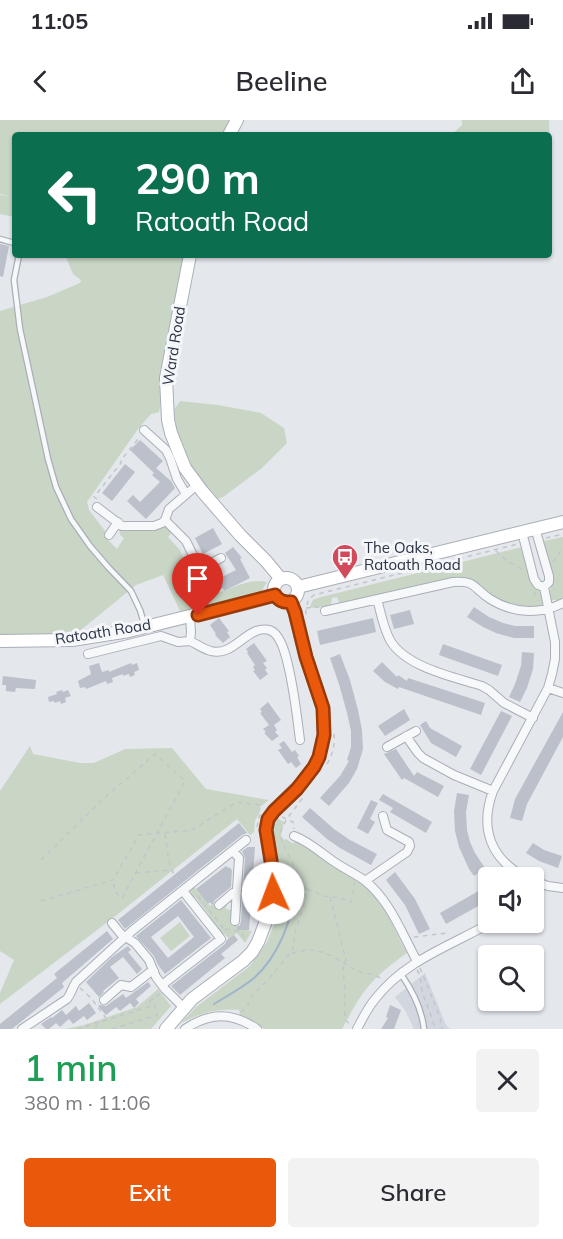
<!DOCTYPE html>
<meta charset="utf-8">
<style>
:root{--surface:#fff;--page:#f2f2f3;--text:#2b2b33;--muted:#7c7c81;--accent:#ea580c}
body{margin:0;font-family:Mulish,sans-serif;background:var(--page);color:var(--text);height:100vh;display:flex;flex-direction:column;font-size:22px;white-space:nowrap}
*{box-sizing:border-box;margin:0}
p{font-size:20px;color:var(--muted)}
.icon{flex:none;width:33px;height:33px;fill:none;stroke:currentColor;stroke-width:2;stroke-linecap:round;stroke-linejoin:round}
.map{position:relative;height:909px;overflow:hidden}
.details{display:flex;flex-direction:column;background:var(--surface);flex:1}
.details>*{flex:none}
.guide{position:absolute;left:12px;top:12px;width:540px;height:126px;border-radius:6px;box-shadow:0 2px 4px #0004;background:#0b6e4f;color:#fff;overflow:hidden}
.controls{position:absolute;left:478px;top:747px;display:grid;gap:12px}
.controls a{display:grid;place-items:center;width:66px;height:66px;border-radius:6px;background:var(--surface);box-shadow:0 2px 4px #0004;font-size:30px}
.pin{position:absolute;display:grid;place-items:center;width:51px;height:51px;color:#fff;margin:-62px -26px;border-radius:50% 50% 50% 0;rotate:-45deg;box-shadow:0 0 6px #0007}
.pin .icon{rotate:45deg}
.me{position:absolute;width:66px;margin:-33px;rotate:358deg;stroke-linejoin:round;filter:drop-shadow(0 0 4px #0008)}
.turn{display:flex;align-items:center;gap:21px;height:126px;padding:0 24px;font-size:27px}
.turn .icon{width:78px;height:78px;stroke-width:2.5}
.turn b{display:block;font-size:42px;line-height:51px}
.round{display:grid;place-items:center;flex:none;width:63px;height:63px;border-radius:6px;background:var(--page)}
.head{display:flex;align-items:center;justify-content:space-between;height:102px;padding:0 24px}
h1{font-size:36px;font-weight:600;line-height:45px;color:#1e9e55}
.button{display:flex;gap:12px;margin-top:auto;padding:12px 24px}
.button a{flex:1;height:69px;border-radius:6px;background:var(--accent);color:#fff;font-size:24px;font-weight:600;line-height:69px;text-align:center}
.button a+a{background:var(--page);color:var(--text)}
.status{display:flex;justify-content:space-between;align-items:center;height:42px;padding:0 30px;background:var(--surface);direction:ltr}
.status svg{height:16px;fill:currentColor}
header{display:flex;justify-content:space-between;align-items:center;height:78px;padding:0 24px;background:var(--surface);font-size:27px;font-weight:600}
.map>svg:first-child{display:block}
</style>
<div class="status"><b>11:05</b><svg viewBox="0 0 49 12"><path d="M0 12V9h3v3zM5 12V6h3v6zM10 12V3h3v9zM15 12V0h3v12zM26 1h20v11H26zM47 4h2v5h-2z"/></svg></div>
<header><svg class="icon" aria-label="back" viewBox="0 0 24 24"><path d="M15 5l-7 7 7 7"/></svg>Beeline<svg class="icon" aria-label="share" viewBox="0 0 24 24"><path d="M12 15V3M7 8l5-5 5 5M5 13v7h14v-7"/></svg></header>
<div class="map">
<svg width="563" height="909" viewBox="0 0 563 909">
<rect width="100%" height="100%" fill="#e4e7ec"/>
<path fill="#d2d6de" d="M425,853L446,905L450,909H414L405,890L395,877Z"/>
<path fill="#c9d6c5" d="M0,0H231L222,15H15V97L0,94V75L11,76L0,74Z
M462,0H549L550,25L549,28V15H451L462,5Z
M65,135H185L159,292L151,294L138,309L87,382L89,390L105,411L107,419L117,429L124,418L120,415L119,409L121,408C135,414 152,408 167,406L173,411L168,417L180,430L193,462L201,460L210,475C229,471 248,457 267,462L260,474L181,493L163,455L136,465L76,514L0,516V191L47,177L80,163L81,160L73,154Z
M180,281L218,285L261,293L284,308L287,323L262,348L223,377L217,379L195,355L182,330L173,291Z
M563,417V478L559,480H551L550,470L553,463L544,421Z
M522,427L535,465L541,474L544,481L541,486C524,490 506,484 492,475C484,469 478,462 469,458L343,485L339,482L337,477L332,478L331,485L325,488L324,487L309,488L313,480L321,477Z
M30,626L33,634L80,643H94L125,629L172,628L206,669L269,680L260,687L261,689L255,701L254,712L250,715L237,699L118,794L0,884V873L14,840L0,831V671Z
M275,697L284,702L281,714L282,720L286,719L292,723L301,721C322,735 355,754 372,773C388,790 395,812 407,833C393,843 378,854 367,868C357,880 350,895 342,909H264L256,902L240,895L239,890C214,889 204,892 181,903L196,887L250,846L267,822L278,795L283,767L271,711Z
M194,767L210,786L216,781L219,785L231,776L234,783H227L226,789L234,790L238,803V809L252,811L245,823L237,813L229,819L225,814L222,816L208,799L209,795L195,777L192,779L188,774L189,771Z
M180,802L190,816L171,831L160,818Z
M158,869L171,886L151,909H65L84,905L137,887Z"/>
<g fill="none" stroke-linecap="round" stroke-linejoin="round">
<path stroke="#9fb4cc" stroke-width="2" d="M214,884C227,876 242,868 254,858C280,835 289,802 298,770"/>
</g>
<path fill="#bbc0ca" fill-rule="evenodd" d="M0,124L9,126L3,157L0,156Z
M140,320L163,341L156,348L171,361L175,368L146,399L127,381L133,375L140,382L160,362L152,355L154,353L130,330Z
M125,344L135,352L112,381L102,373Z
M213,408L222,424L203,434L195,418Z
M233,427L242,438L240,439L250,458L224,471L223,468L211,474L205,462L209,458L216,455L218,459L236,450L225,433Z
M474,487L489,497L503,503L515,506H534V518H514L496,513L483,507L467,497Z
M410,490L414,504L394,509L390,495Z
M219,498L229,511L227,512L230,517L223,523L215,515L216,514L210,505Z
M373,498L376,512L320,525L317,511Z
M254,523L267,541L263,543L267,548L265,550L268,554L260,560L253,551L255,550L253,547L255,545L247,533L248,532L246,529Z
M443,524L502,545L498,556L439,535Z
M522,532L534,533L533,549L527,568L520,582L509,577L515,564L521,546Z
M340,534L350,560L358,590L362,610L363,629L357,649L349,663L329,686L320,678L340,656L349,641L347,640L351,627V611L347,593L339,564L330,538Z
M382,542L397,557L398,555L407,561L408,558L485,583L481,595L399,567L398,569L385,562L373,551Z
M99,543L102,552L109,550V552L131,543L132,545L137,543L139,550L134,552L135,555L130,557L129,554L123,556V554L112,558L113,562L107,564L106,561L86,569L85,567L80,568L78,561L91,554L89,546Z
M3,556L36,560L35,569L16,568L15,572L6,571V565H2Z
M62,570L63,572L68,570L71,576L65,578L66,582L61,584L60,581L55,583L54,581L49,582L48,577L57,574L56,572Z
M268,582L281,600L274,605L277,610L275,612L279,616L272,621L264,613L266,612L263,609L269,605L260,593L262,592L260,589Z
M404,589L410,600L385,616L378,606Z
M501,591L512,596L481,655L470,649Z
M563,592V617L527,684L522,701L510,698L515,679Z
M426,601L430,608L462,626L456,637L431,623L420,605Z
M284,621L292,632L295,630L299,636L297,637L301,644L296,648L291,642L288,644L278,630L282,628L279,624Z
M396,629L414,656L417,652L444,666L438,677L404,658L402,660L384,634Z
M457,673L469,675L466,692L467,710L470,722L475,733L485,748L474,756L469,749L459,727L455,711L454,691Z
M383,674L432,702L426,713L390,692L393,688L379,680Z
M371,680L378,683L370,699L375,702L368,714L357,708Z
M310,688L334,709L350,720L377,734L371,745L340,728L327,719L302,697Z
M239,703L247,713L242,715L125,809L118,800Z
M533,723L544,730L562,736L558,748L539,741L526,733Z
M248,727H255L249,810H237V807L240,805L241,801L245,738L242,731Z
M226,746L228,748L229,747L232,750L231,767L215,780L212,785L210,782L208,784L196,769Z
M395,752L415,779L430,809L419,814L405,785L386,760Z
M489,765V780L446,804L440,793Z
M181,780L211,818L165,854L158,845L154,836L136,816ZM178,796L194,817L168,838L151,817Z
M107,811L113,819L62,863L64,867L12,909H0V904L57,858L54,854Z
M234,815L238,820L221,834L225,838L180,875L171,866L225,824L227,820Z
M128,826L131,830L128,832L142,849L137,854L123,837L110,847L119,858L103,871L104,872L99,877L86,862L112,837Z
M148,862L151,866L136,879L139,883L134,888L130,883L120,891L116,887L106,895L98,886L100,885L106,886L123,874L126,878Z
M89,883L96,893L87,900L84,896L73,904L69,899L60,907L56,903L49,909H46L41,904L51,897L52,898L62,890L66,895L76,886L79,891Z
M390,885L401,890L394,909H381L388,898L386,897Z"/>
<g fill="none" stroke-linecap="round" stroke-linejoin="round">
<g stroke="#a9aeb7" stroke-width="7">
<path id="lane" d="M0,119L14,123L15,125
M19,135L14,160L20,209L48,339L56,367L71,399L90,426L108,447L131,471L140,490L145,507
M401,854C412,870 422,890 424,909"/>
</g>
<g stroke="#a9aeb7" stroke-width="10">
<path id="street" d="M144,310L166,330L170,338L177,359L186,374
M97,387L122,406H154L162,403L165,400L169,389L197,365
M165,400L186,421L203,456
M522,412L534,459L538,465L544,467
M109,415L118,402
M200,449L221,438
M377,479C381,493 383,507 390,520C405,547 454,557 482,566L489,570L504,583L533,598
M325,491L453,462C476,460 473,468 490,479C512,493 539,495 563,483
M190,497L191,512L190,521C197,524 203,529 211,531C229,536 241,517 256,511C264,508 272,509 277,516C282,522 284,530 286,537C294,566 296,590 300,620
M88,534L161,516L178,522L190,521
M548,568L563,573
M406,616L418,633L423,638L454,655L493,671
M387,627L416,611
M294,716C308,721 320,732 333,741C343,748 354,753 364,760C390,780 402,814 417,841
M233,731L239,738L235,801
M527,758C491,740 479,709 493,671L548,568L552,554L555,539V522L544,467L549,462V456L535,408
M365,761L407,732L410,726L409,722L387,710L383,696
M534,761L548,766L563,768
M219,785L233,773H236
M112,803L121,814L135,823L149,840L156,857L165,869L184,888
M162,865L221,819L183,771
M104,880L121,865L131,867L149,853L154,851
M22,909L67,879C71,874 72,868 76,862L133,810L246,720
M185,909C210,892 232,892 257,909
M357,909C363,898 368,887 376,878C407,839 451,826 492,802"/>
</g>
<g stroke="#a9aeb7" stroke-width="14">
<path id="secondary" d="M229,15L237,0
M190,135L166,258L168,300L171,313L185,348L202,371L240,415L266,441L281,459
M274 470a12 12 0 1 1 24 0a12 12 0 1 1-24 0Z
M298,467L563,402
M0,521L72,520L129,511L275,475
M166,909L192,879L243,841L252,832L258,822L269,793L273,773V753L266,710L269,699L274,691L302,663L314,647L319,637L324,615L323,588L306,537L294,489L291,482"/>
</g>
<path stroke="#c2c5cb" stroke-width="1.5" stroke-dasharray="4.5 4.5" stroke-linecap="butt" d="M97,379L94,377L121,343V340L139,318
M546,418L563,414
M496,431L506,440L523,450
M553,442L563,428
M534,472L538,481
M306,488L319,487
M306,494C306,486 307,480 314,475L518,424
M327,644C333,634 335,624 334,612
M282,697L293,702L294,709
M257,707L260,694
M165,714C168,730 167,752 181,762
M41,740L102,680L155,634L185,661L122,778L115,772L113,760
M136,753L170,750
M307,769L324,776L340,778L351,782L353,777L354,762
M198,776L224,809
M330,777L346,840L344,844L343,850L345,870V900L350,904
M41,781L113,760L139,715L192,710L237,682L261,685L264,687
M225,809L239,811L247,821
M414,817L447,813
M292,833C299,832 305,830 311,830C327,831 342,842 355,850C364,854 374,854 382,859
M420,848L440,897L442,909
M417,850C422,857 420,862 422,870C425,883 432,895 435,909
M80,868L91,878L106,898
M241,892L247,887L251,876L266,862L293,830L295,812L305,782L306,769L282,722L281,711L286,700L305,675
M77,909L151,886L150,881L160,873
M96,909V903
M112,909L157,895L153,878"/>
<use href="#lane" stroke="#f7f8fa" stroke-width="4.5"/>
<use href="#street" stroke="#f7f8fa" stroke-width="8"/>
<use href="#secondary" stroke="#fff" stroke-width="12"/>
</g>
<g fill="none" stroke-linecap="round" stroke-linejoin="round">
<g stroke="#983908" stroke-width="15">
<path id="route" d="M198,495L275,475C279,481 284,483 291,482L295,492L306,537L323,588L324,615L319,637L314,647L297,669L274,691L268,699L266,710L273,753V773"/>
</g>
<use href="#route" stroke="#ea580c" stroke-width="10"/>
</g>
<defs>
<g id="bus-pin" transform="scale(1.35)"><path d="M0 17L-7.5 6A9.5 9.5 0 1 1 7.5 6Z" fill="#d1495b" stroke="#f4f6f9"/><path d="M-5-6H5V4H4V6H2V4H-2V6H-4V4H-5ZM-3.5-4V0h7V-4ZM-3.5 1.2v1.5H-2V1.2ZM2 1.2v1.5H3.5V1.2Z" fill="#fff"/></g>
</defs>
<g fill-rule="evenodd">
<use href="#bus-pin" x="345" y="437"/>
</g>
<g text-anchor="middle" stroke-width="6" stroke-linejoin="round" paint-order="stroke">
<g font-size="15" fill="#2b3445" stroke="#f4f6f9">
<text transform="translate(174 226) rotate(-81)" y="5">Ward Road</text>
<text transform="translate(103 512) rotate(-9)" y="5">Ratoath Road</text>
</g>
<g font-size="15" fill="#2b3445" stroke="#f4f6f9" text-anchor="start">
<text x="364" y="433">The Oaks,<tspan x="364" dy="17">Ratoath Road</tspan></text>
</g>
</g>
</svg>
<div class="controls">
<a><svg class="icon" aria-label="sound" viewBox="0 0 24 24"><path d="M4 9h4l5-4v14l-5-4H4zM17 9q2 3 0 6"/></svg></a>
<a><svg class="icon" aria-label="search" viewBox="0 0 24 24"><circle cx="10" cy="10" r="6"/><path d="M15 15l6 6"/></svg></a>
</div>
<div class="pin" style="left:198px;top:495px;background:#d93025"><svg class="icon" aria-label="arrive" viewBox="0 0 24 24"><path d="M6 21V4h12l-3 4 3 4H6"/></svg></div>
<svg class="me" style="left:273px;top:773px" viewBox="-20 -20 40 40"><circle r="19" fill="#fff"/><path d="M0-13L10 11 0 6-10 11z" fill="#ea580c"/></svg>
<div class="guide">
<div class="turn"><svg class="icon" aria-label="left" viewBox="0 0 24 24"><path d="M17 20v-9H6M10 6l-5 5 5 5"/></svg><div><b>290 m</b>Ratoath Road</div></div>
</div>
</div>
<section class="details">
<div class="head"><div><h1>1 min</h1><p>380 m · 11:06</p></div><a class="round"><svg class="icon" aria-label="close" viewBox="0 0 24 24"><path d="M6 6l12 12M18 6L6 18"/></svg></a></div>
<div class="button"><a>Exit</a><a>Share</a></div>
</section>
